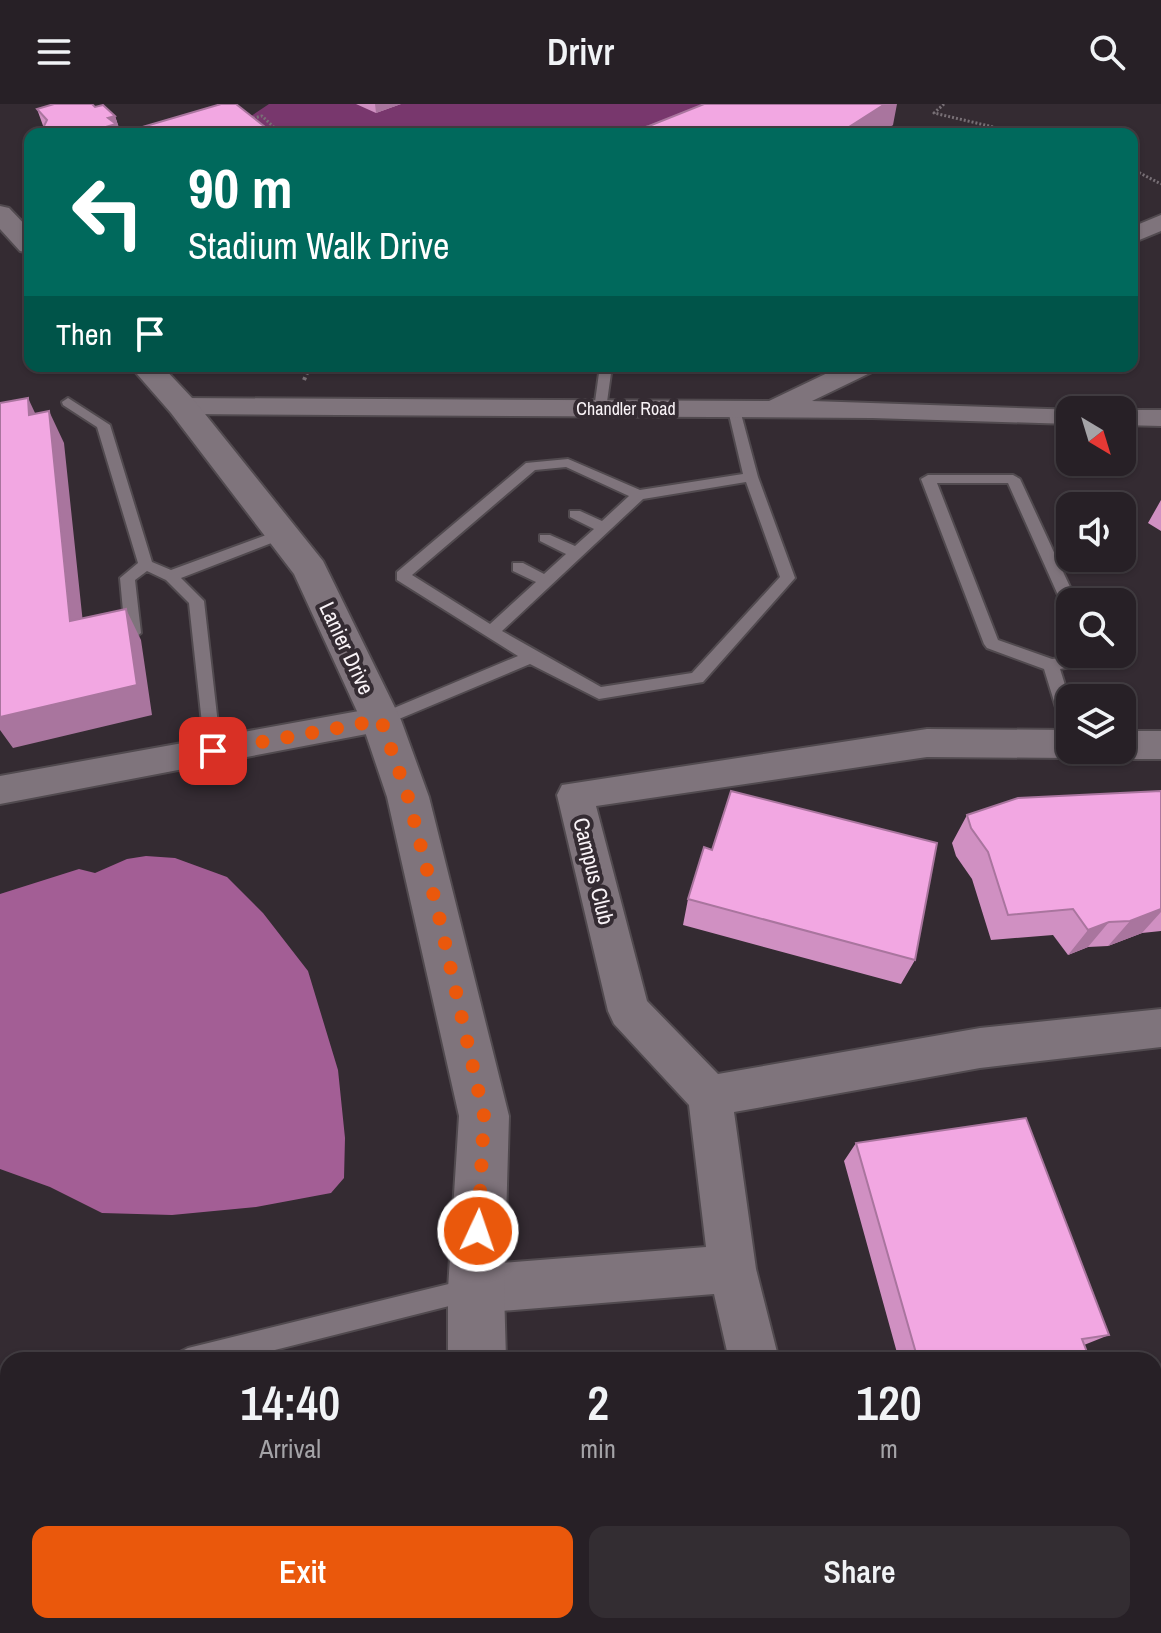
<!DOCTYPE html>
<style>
:root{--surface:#272026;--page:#332d32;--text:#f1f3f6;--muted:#a4a3a7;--line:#433e43;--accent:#ea580c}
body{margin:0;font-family:"Archivo Narrow",sans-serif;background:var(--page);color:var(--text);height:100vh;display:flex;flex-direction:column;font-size:30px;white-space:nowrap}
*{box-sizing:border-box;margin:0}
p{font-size:26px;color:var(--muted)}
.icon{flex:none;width:44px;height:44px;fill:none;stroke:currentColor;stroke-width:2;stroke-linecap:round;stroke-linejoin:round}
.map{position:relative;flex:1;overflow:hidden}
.sheet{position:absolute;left:0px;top:1248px;width:1162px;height:282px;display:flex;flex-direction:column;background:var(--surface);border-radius:24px 24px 0 0;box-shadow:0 2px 6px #0004,0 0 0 2px var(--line)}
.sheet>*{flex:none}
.top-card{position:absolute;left:24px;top:24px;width:1114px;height:244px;border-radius:16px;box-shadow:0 2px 6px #0004,0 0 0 2px var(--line);background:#00695c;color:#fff;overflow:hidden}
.needle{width:52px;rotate:142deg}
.tools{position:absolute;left:1056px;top:292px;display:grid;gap:16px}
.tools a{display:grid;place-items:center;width:80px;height:80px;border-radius:16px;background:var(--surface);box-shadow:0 2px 6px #0004,0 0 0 2px var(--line);font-size:40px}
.pin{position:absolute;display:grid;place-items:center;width:68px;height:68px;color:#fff;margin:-34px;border-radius:16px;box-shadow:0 4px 12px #0006}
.me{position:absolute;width:88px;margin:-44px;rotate:3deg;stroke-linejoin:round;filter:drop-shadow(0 0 6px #0008)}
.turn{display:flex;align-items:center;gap:28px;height:168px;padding:0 32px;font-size:36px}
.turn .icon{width:104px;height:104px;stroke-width:2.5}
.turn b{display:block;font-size:56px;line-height:68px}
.then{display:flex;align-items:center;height:76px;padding:0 32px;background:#0003;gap:16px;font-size:30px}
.eta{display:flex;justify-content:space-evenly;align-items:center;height:136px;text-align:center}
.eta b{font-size:48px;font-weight:600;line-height:56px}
.cta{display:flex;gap:16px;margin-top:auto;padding:16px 32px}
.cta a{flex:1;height:92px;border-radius:16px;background:var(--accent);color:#fff;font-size:32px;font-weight:600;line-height:92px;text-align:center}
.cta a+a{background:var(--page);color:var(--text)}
header{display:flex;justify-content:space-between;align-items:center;height:104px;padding:0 32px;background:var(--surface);font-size:36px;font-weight:600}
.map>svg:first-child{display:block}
</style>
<header><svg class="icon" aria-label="menu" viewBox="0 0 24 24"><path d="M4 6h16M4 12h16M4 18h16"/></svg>Drivr<svg class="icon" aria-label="search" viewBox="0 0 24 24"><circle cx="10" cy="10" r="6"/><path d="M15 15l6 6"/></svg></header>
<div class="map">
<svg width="1161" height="1529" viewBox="0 0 1161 1529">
<rect width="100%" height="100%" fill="#342b32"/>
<path fill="#78376d" d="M269,0H885L893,21L879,30H224Z"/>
<path fill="#a35e95" d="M146,752L175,754L227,773L263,809L308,867L338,966L345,1034L344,1074L331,1089L256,1103L172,1111L102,1109L50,1083L0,1065V790L79,765L95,769L127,755Z"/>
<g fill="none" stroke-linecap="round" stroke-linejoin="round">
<g stroke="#514a4f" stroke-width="4">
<path id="lane" d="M600,262H612L606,305L600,309L594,305Z
M68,294L110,321L152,458L171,466L277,427H287L289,430L287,433L181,474L204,497L221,647L219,652L213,653L205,647L189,499L166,476L147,467L135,476L141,529L133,535L125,529L120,474L138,459L97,323L63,301L62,298Z
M734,302L740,306L758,373L795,474L703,578L599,595L530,560L387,620H375L373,616L375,612L518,552L397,476V468L526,359L568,355L640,386L743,370L728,306ZM566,363L629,392L602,417L580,407H570V413L594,425L575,442L550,431H540V437L566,450L544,470L523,459H513V467L536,478L490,520L412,471L535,366ZM746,378L780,473L692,569L601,583L502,527L643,395Z
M928,371H1013L1020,375L1077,498H1070V505L1062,500L1008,379H937L998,536L1052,555L1101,550L1100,557L1060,565L1070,597V629L1062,623L1044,565L987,544L984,540L921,375Z
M469,1175L477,1178L480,1186L477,1194L469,1197L235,1256H176L180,1248L188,1244Z
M8,1289V1313L0,1315V1291Z
M186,1522H212V1529H186Z"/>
</g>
<g stroke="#514a4f" stroke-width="4">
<path id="street" d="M1161,111V127L1132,139V123Z
M842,262H876L872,268L812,297L1079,306H1070V320L872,314L182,310L172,308L168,302L172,296L182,294L769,297Z
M1117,306H1161V322L1122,321V306Z
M381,603L393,607L398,616L393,625L0,700V672Z
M927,625L1070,626V646H1084L1070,654L927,653L596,702L647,897L718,970L980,924L1161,905V943L980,964L734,1008L756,1165L779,1256H729L714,1190L476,1209L459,1202L452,1185L459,1168L476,1161L706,1143L689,1001L614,920L608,907L557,691L562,681Z
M1122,627H1161V655H1122L1110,651L1107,646H1122Z
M804,1522H862L865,1529H807Z"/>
</g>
<g stroke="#514a4f" stroke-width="4">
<path id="secondary" d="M0,102L9,104L30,126V149L20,147L0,125Z
M130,262H162L193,295L323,457L401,616L429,693L509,1012L504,1185L506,1256H448V1185L459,1012L387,693L361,616L294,470L171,309Z
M449,1522H513L514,1529H450Z"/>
</g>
<path stroke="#787076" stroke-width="3" stroke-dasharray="2 2" stroke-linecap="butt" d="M944,0L934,9L1023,30
M249,15L262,12L281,30
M1132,65L1161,80"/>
<path stroke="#787076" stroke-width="4" stroke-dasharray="3 3" stroke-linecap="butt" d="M304,276L310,262"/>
<use href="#lane" fill="#7f747c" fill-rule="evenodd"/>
<use href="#street" fill="#7f747c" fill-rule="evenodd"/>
<use href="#secondary" fill="#7f747c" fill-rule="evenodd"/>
</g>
<path fill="#d090c2" d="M356,0H401L376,9Z
M95,3L115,12L121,30H46L37,5Z
M1161,396V427L1148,419Z
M1161,687V827L1142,829L1108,842L1088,843L1068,851L1053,831L991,836L972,775L956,752L952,739L967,711Z
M688,795L915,856L901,880L683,821Z
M856,1039L1109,1231L1084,1241L1090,1256H899L844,1057Z"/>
<path fill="#a9759e" d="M375,0H401L376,9Z
M885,0H897L893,21L878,30H838Z
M115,12L121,30H82L108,14Z
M28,294L43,326L29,311Z
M49,307L64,339L86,548L70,517Z
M126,505L141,536L152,611L13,644L0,626V613Z
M1161,805V808L1142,829L1108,842L1130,817Z
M1109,818L1088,843L1068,851L1088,826Z
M0,1391L8,1392V1462H0Z
M38,1522H68V1529H38Z"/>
<path fill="#f2a7e2" stroke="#a9759e" stroke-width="2" d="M54,0H92L95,3L103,1L115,12L108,14L116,20L82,30H67L63,26L49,27L44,22L47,16L37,5Z
M221,0H236L274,30H145L139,24Z
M704,0H885L838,30H622L649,22Z
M903,24L918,30H894Z
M28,294L29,311L49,307L70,517L126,505L137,581L0,613V299Z
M731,687L937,739L915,856L688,795L704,743L712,746Z
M1161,687V805L1130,817L1109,818L1088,826L1073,805L1008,811L988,748L971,724L967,711L1018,694Z
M1026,1014L1109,1231L1082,1235L1090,1256H918L856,1039Z
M8,1453V1522H38V1529H0V1456Z"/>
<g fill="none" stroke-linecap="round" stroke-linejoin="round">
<path stroke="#ea580c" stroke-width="14" stroke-dasharray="0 25.2" d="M213,647L381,616L408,693L438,808L484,1012L478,1127"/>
</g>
<g text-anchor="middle" stroke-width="8" stroke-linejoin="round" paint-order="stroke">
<g font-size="18" fill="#f9f3f7" stroke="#342b32">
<text x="626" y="311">Chandler Road</text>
</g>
<g font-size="22" fill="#f9f3f7" stroke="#342b32">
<text transform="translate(347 544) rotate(65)" y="8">Lanier Drive</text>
<text transform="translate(594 767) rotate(76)" y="8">Campus Club</text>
</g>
</g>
</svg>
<div class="tools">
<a><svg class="needle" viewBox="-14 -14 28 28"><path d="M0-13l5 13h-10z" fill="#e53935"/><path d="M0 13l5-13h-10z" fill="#a4a3a7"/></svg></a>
<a><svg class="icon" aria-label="sound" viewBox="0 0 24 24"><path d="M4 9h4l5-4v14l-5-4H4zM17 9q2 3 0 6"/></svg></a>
<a><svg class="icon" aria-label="search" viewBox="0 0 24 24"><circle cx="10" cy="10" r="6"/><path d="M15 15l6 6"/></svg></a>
<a><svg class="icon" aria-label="layers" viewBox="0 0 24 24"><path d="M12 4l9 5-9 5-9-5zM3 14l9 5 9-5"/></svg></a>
</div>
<div class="pin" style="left:213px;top:647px;background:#d93025"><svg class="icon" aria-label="arrive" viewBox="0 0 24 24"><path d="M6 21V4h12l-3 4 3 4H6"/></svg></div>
<svg class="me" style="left:478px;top:1127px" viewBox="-20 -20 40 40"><circle r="17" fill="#ea580c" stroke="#fff" stroke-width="3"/><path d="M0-11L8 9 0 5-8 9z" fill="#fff"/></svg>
<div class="top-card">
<div class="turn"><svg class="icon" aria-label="left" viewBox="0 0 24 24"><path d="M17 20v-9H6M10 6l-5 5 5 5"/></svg><div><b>90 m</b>Stadium Walk Drive</div></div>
<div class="then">Then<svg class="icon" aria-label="arrive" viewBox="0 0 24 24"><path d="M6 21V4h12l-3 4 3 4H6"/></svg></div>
</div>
<section class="sheet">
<div class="eta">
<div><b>14:40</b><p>Arrival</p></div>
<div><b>2</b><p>min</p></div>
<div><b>120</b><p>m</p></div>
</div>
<div class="cta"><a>Exit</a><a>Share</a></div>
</section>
</div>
